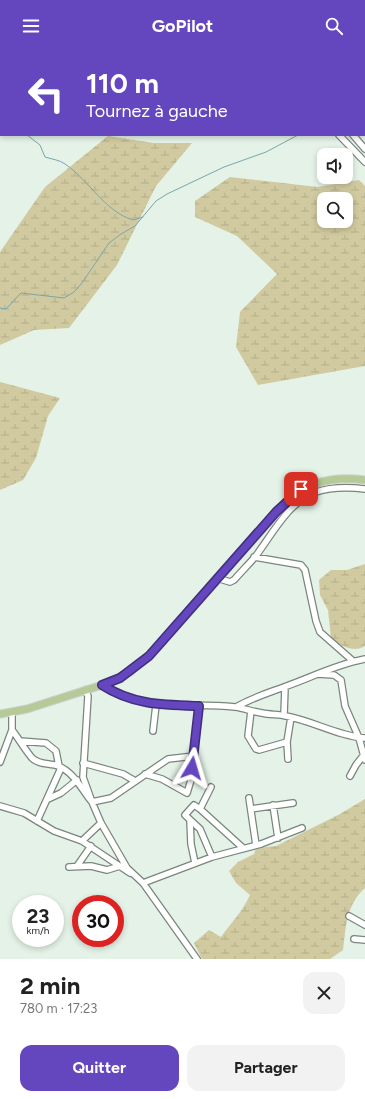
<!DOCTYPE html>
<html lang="fr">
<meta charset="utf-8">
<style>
:root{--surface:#fff;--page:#f2f2f2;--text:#222;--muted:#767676;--accent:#6446bf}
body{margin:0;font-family:Figtree,sans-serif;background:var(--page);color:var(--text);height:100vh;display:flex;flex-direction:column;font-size:15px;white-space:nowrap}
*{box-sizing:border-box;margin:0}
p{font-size:13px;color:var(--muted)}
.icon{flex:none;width:22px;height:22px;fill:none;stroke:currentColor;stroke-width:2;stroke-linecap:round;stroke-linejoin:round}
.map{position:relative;height:907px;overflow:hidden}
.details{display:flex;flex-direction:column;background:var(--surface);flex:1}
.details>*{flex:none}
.guide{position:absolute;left:0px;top:0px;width:365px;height:84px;box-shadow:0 2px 6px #0003;background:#6446bf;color:#fff;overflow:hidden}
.fabs{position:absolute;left:317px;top:96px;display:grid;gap:8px}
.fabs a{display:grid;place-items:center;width:36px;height:36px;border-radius:8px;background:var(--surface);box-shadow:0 2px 6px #0003;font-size:20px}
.speed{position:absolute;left:12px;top:843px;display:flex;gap:8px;font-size:20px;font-weight:700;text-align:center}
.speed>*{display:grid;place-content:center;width:52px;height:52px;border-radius:50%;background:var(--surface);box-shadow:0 2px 6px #0003;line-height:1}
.speed small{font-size:10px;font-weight:400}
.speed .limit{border:6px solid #d22;background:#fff;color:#111}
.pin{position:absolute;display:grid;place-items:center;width:34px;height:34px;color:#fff;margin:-17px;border-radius:8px;box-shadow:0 2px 6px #0006}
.me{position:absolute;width:44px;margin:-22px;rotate:7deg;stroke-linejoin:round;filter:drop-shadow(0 0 3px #0008)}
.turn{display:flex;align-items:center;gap:14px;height:84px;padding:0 20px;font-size:18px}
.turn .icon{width:52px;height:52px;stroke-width:2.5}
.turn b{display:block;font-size:28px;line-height:34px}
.round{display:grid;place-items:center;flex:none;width:42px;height:42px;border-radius:12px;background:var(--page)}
.headline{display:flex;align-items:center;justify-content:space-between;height:68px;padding:0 20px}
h1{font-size:24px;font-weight:700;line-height:30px}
.primary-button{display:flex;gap:8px;margin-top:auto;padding:8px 20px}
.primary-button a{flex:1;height:46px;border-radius:12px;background:var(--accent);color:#fff;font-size:16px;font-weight:700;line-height:46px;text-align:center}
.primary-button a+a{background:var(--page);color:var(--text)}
header{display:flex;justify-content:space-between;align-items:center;height:52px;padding:0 20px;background:var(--accent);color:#fff;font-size:18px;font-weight:700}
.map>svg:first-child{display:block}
</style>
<header><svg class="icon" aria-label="menu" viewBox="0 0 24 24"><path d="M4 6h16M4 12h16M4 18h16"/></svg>GoPilot<svg class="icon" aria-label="search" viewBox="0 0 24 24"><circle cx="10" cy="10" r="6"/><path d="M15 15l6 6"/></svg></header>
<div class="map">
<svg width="365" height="907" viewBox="0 0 365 907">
<defs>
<pattern id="wetland-marsh" width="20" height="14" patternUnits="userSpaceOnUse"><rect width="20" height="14" fill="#d1caa0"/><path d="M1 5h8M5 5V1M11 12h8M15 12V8" fill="none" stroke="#b4ae8a"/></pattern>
</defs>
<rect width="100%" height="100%" fill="#e4f2e7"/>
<path fill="url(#wetland-marsh)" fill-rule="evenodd" d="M108,84L154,91H192L156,134L117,213L69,276L34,278L0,293V200L45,135Z
M230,125L318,135L359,128L365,134V314L258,333L236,295L240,260L277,222L237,184L195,165V149ZM324,147H346V169H324Z
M0,330L60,346L48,364L36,406L23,428L0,438Z
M365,512V594C354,601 340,594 331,586L328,558L320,543L319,528L331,518H347Z
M365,747V836C346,853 346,875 343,898L330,907H202L194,891L209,878L221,885C231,871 243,859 250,843L236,831L229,819L238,810L254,802L256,796L276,794L340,762Z"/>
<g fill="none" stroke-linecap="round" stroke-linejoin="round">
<path stroke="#79a6ac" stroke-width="1" d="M364,48H365
M0,57L1,58
M27,83L40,93L45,105C51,107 60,108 65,112C90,129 104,159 133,168L143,165
M0,256L6,257L21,241L64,246L74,240L82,231L109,191L121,182L135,174L156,149L167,142L224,115L266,100L298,83"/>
<g stroke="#79867c" stroke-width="8">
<path id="minor" d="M257,0L258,1
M280,0L281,1
M339,83L365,110
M353,83L365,97
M254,505L301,513L305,518L316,569L320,580L353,609
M217,526L230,530L234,528C241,520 248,513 255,505C272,483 288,450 316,440C331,435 349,435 365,437
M318,622L334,623L341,628L345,654L359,686L365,708
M102,633C146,661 187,650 235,655C244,656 253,660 262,661C270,663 278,662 286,664C313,669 338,684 365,686
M85,638L88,644L83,725L92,750L101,771L127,816L143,831L197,907
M236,655C254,645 265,642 284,635C313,625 334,613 365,607
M251,659L248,684L256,697L259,698L287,690
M284,663L285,635
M12,678C19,687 25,698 32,706C39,713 50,711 58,714C74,720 82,738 92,750L111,746L168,707L194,704
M153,679L156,653
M20,689L46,691L56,699L59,714
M288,707L287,690L291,665
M0,710L12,678V661
M83,711L123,722L135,729
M145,722L162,727L187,741L191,728L199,654
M350,724L356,713L363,704L365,705
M211,735L200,757L243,796
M249,746L256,793
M48,747L61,741L77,728
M273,753L278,786
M0,754L24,761L54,779L82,789L130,821
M200,757L194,753L185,763L200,777L212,805
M251,757L293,751
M37,769L61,716
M190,769L191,792L195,811
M82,789L101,771
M77,814L91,794
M69,815L91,814L107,818L120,814
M143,831L212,805L261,792L302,776
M349,864L365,873
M354,887L365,888"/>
</g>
<g stroke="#cdcfce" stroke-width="9">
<path id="major" d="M0,662L27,657L102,633L130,620L156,597L290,446C312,428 337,424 365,428"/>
</g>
<use href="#minor" stroke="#fff" stroke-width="5.5"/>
<use href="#major" stroke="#b6ca98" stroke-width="7"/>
</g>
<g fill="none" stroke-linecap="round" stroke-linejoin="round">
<g stroke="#412e7c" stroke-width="10">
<path id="route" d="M192,716L199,654C163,653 133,653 102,633L120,626L149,604L276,460L301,437"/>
</g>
<use href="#route" stroke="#6446bf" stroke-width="7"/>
</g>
</svg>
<div class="fabs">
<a><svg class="icon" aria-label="sound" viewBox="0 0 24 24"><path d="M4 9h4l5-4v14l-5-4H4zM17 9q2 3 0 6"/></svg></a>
<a><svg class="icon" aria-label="search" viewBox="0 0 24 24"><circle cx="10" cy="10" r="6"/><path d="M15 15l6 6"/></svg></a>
</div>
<div class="speed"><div>23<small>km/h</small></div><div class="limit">30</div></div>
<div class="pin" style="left:301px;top:437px;background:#d93025"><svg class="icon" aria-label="arrive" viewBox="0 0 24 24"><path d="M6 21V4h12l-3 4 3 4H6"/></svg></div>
<svg class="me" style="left:192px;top:716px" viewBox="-20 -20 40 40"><path d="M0-17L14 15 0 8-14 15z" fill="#6446bf" stroke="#fff" stroke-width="4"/></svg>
<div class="guide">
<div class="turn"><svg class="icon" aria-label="left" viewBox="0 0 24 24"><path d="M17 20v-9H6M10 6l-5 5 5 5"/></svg><div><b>110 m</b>Tournez à gauche</div></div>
</div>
</div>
<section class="details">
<div class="headline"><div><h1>2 min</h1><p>780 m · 17:23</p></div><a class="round"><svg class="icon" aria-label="close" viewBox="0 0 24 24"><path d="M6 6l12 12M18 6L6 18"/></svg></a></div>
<div class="primary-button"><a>Quitter</a><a>Partager</a></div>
</section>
